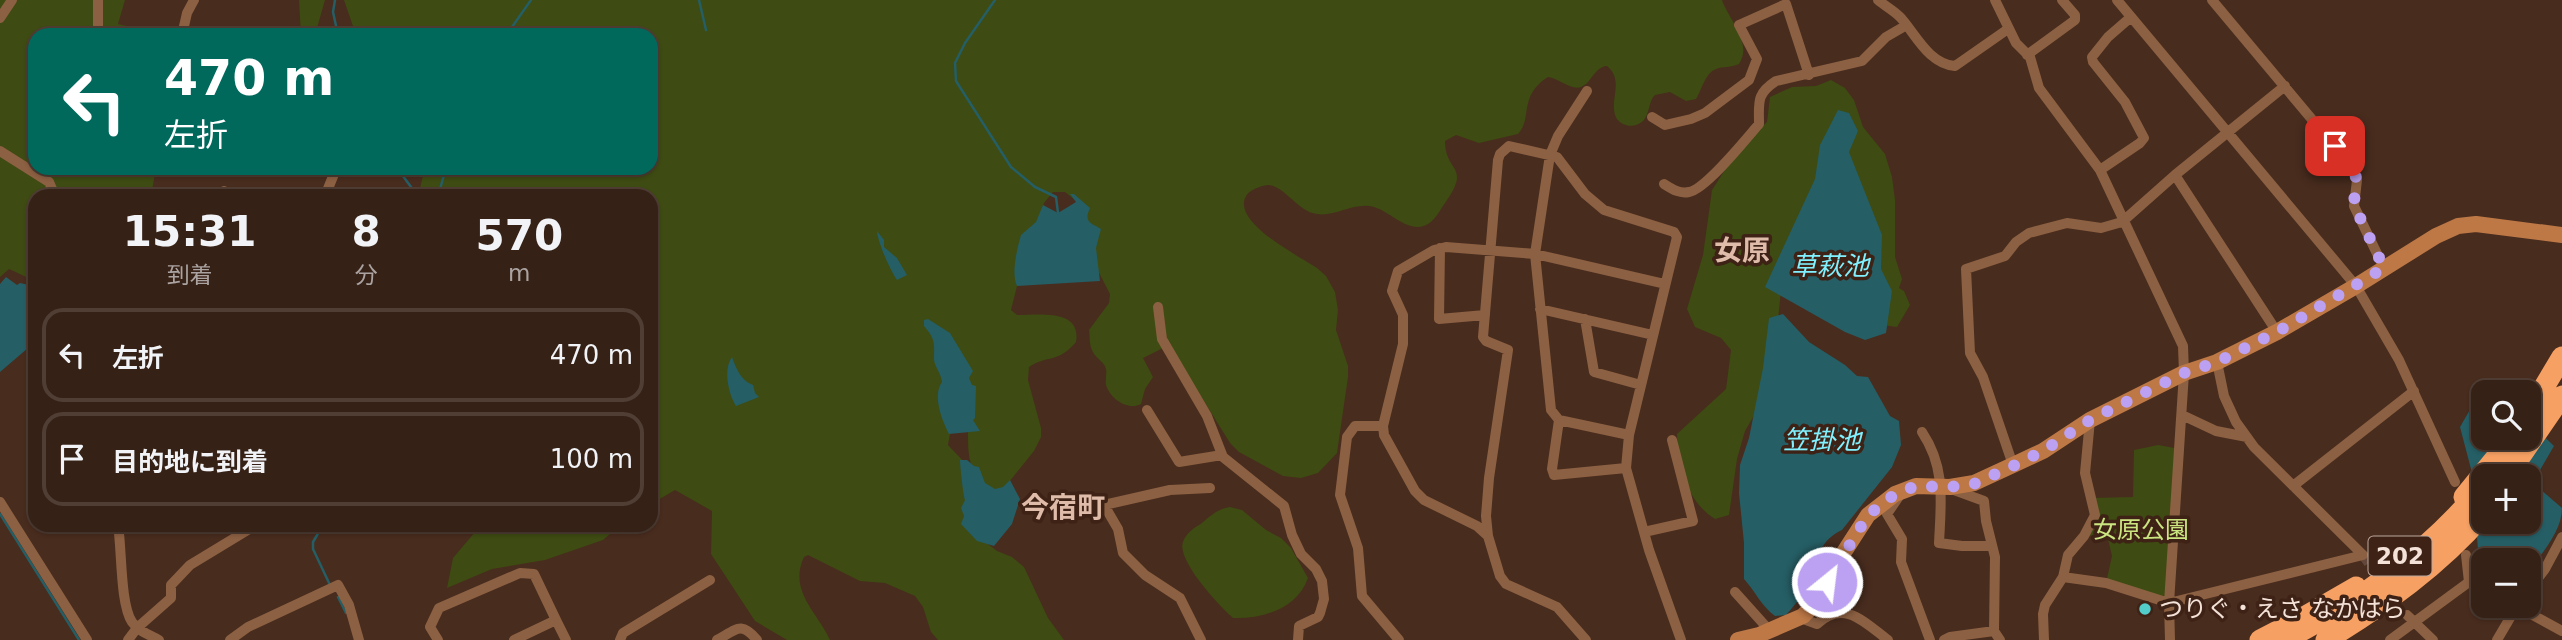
<!DOCTYPE html>
<html lang="ja">
<meta charset="utf-8">
<style>
:root{--surface:#362116;--page:#412e23;--text:#f1f3f6;--muted:#aaa3a1;--line:#503e35}
body{margin:0;font-family:"DejaVu Sans","Noto Sans JP",sans-serif;background:var(--page);color:var(--text);height:100vh;display:flex;flex-direction:column;font-size:26px;white-space:nowrap}
*{box-sizing:border-box;margin:0}
p{font-size:23px;color:var(--muted)}
.icon{flex:none;width:38px;height:38px;fill:none;stroke:currentColor;stroke-width:2;stroke-linecap:round;stroke-linejoin:round}
.map{position:relative;flex:1;overflow:hidden}
.side{position:absolute;left:28px;top:189px;width:630px;height:343px;display:flex;flex-direction:column;background:var(--surface);border-radius:21px;box-shadow:0 2px 5px #0004,0 0 0 2px var(--line)}
.side>*{flex:none}
.top-card{position:absolute;left:28px;top:28px;width:630px;height:147px;border-radius:21px;box-shadow:0 2px 5px #0004,0 0 0 2px var(--line);background:#00695c;color:#fff;overflow:hidden}
.tools{position:absolute;left:2471px;top:380px;display:grid;gap:14px}
.tools a{display:grid;place-items:center;width:70px;height:70px;border-radius:14px;background:var(--surface);box-shadow:0 2px 5px #0004,0 0 0 2px var(--line);font-size:35px}
.pin{position:absolute;display:grid;place-items:center;width:60px;height:60px;color:#fff;margin:-30px;border-radius:14px;box-shadow:0 4px 10px #0006}
.me{position:absolute;width:77px;margin:-38px;rotate:29deg;stroke-linejoin:round;filter:drop-shadow(0 0 5px #0008)}
.turn{display:flex;align-items:center;gap:24px;height:147px;padding:0 21px;font-size:32px}
.turn .icon{width:91px;height:91px;stroke-width:2.5}
.turn b{display:block;font-size:49px;line-height:60px}
.eta{display:flex;justify-content:space-evenly;align-items:center;height:119px;text-align:center}
.eta b{font-size:42px;font-weight:700;line-height:49px}
ul{padding:0;list-style:none}
li{display:flex;align-items:center;gap:21px;height:94px;margin:0 14px 10px;padding:0 7px;border:4px solid var(--line);border-radius:21px}
li div{flex:1}
li b{display:block;font-size:26px}
li em{font-style:normal}
.map>svg:first-child{display:block}
</style>
<div class="map">
<svg width="2562" height="640" viewBox="0 0 2562 640">
<rect width="100%" height="100%" fill="#482c1e"/>
<path fill="#3e4b12" d="M0,0H125L118,24L167,35H35V168H156L151,196H35V281L9,269L0,277Z
M299,0H325L315,35H301Z
M344,0H1722C1729,20 1753,43 1739,64C1730,68 1724,66 1716,69C1705,73 1702,90 1696,99L1686,101L1670,92L1655,95C1648,102 1650,114 1643,121C1635,129 1619,127 1615,115C1610,98 1624,80 1607,66C1594,67 1592,83 1581,87C1572,91 1558,78 1548,77C1518,96 1533,118 1518,134L1479,143L1456,135L1445,141C1445,173 1472,165 1445,203C1440,210 1435,220 1428,224C1410,235 1391,212 1374,207C1355,201 1336,217 1317,214C1297,211 1284,185 1268,185C1260,186 1248,190 1245,198C1235,224 1299,256 1317,268L1326,276L1335,292L1338,310L1336,330L1348,366V377L1337,453L1318,473L1301,478L1283,476L1239,452L1230,443L1169,345L1143,358L1153,377L1145,389L1141,404C1128,411 1110,399 1106,385C1105,380 1107,374 1106,369C1104,361 1096,359 1093,352C1089,346 1090,337 1089,330L1109,303L1110,294L1097,269L1086,221L1085,208L1065,192H1053L1044,203L1018,282L1011,310L1017,315C1038,315 1082,308 1076,342C1059,363 1047,355 1029,367L1028,380L1041,428V437L1034,451L1005,487L995,491C968,475 968,458 968,430L951,428L948,445L968,466L975,534L997,551L1012,557L1024,567L1048,618L1064,640H938L931,632L923,607L915,596L885,583L860,581L808,555L804,557C788,591 818,613 830,640H787L755,621L711,554L712,511L675,490L651,504V196H418L425,168H651V35H356Z
M1831,80L1845,88L1854,100L1863,127L1885,154L1892,177L1895,200V257L1902,279L1899,288L1904,291L1910,305L1897,327L1882,325L1818,184L1783,271L1777,329L1759,407L1745,431L1737,459L1729,515L1715,519C1687,502 1677,464 1677,434L1726,389L1731,350L1721,338L1695,327L1687,309L1703,255L1712,190L1739,148L1767,122L1770,97L1792,87L1816,86Z
M2158,445L2180,449L2169,603L2106,583L2112,556L2107,535L2084,536L2095,515L2091,498L2133,497L2134,450Z
M1230,507L1242,510L1266,530L1281,538L1291,548L1308,578C1297,609 1263,619 1233,618C1220,607 1176,560 1183,542C1186,533 1194,528 1202,523C1211,515 1218,509 1230,507Z
M481,525H620L603,540L545,560L492,569L447,588L453,558Z"/>
<path fill="#255e65" fill-rule="evenodd" d="M1838,110L1849,113L1858,131L1849,152L1882,235L1881,269L1892,291L1886,333L1865,340L1845,332L1765,287L1815,179L1820,145Z
M1070,194H1074L1090,208C1083,223 1092,223 1101,229L1096,248L1100,281L1017,286C1011,273 1017,249 1021,235L1036,222L1043,205L1058,213L1076,202Z
M877,231L884,240V247L897,258L907,275L897,280C890,270 878,243 877,231Z
M6,277L17,285L20,283L29,285L35,294V342L0,372V284Z
M1783,314L1809,342L1845,365L1857,376L1868,377L1890,416L1899,421L1901,445L1892,467L1842,530C1821,540 1814,558 1815,581L1786,615L1775,616C1762,607 1755,591 1744,579V543L1739,493L1740,465L1749,438L1763,368L1769,318Z
M928,319L950,333L973,371L969,378L972,385L976,386L975,418L973,420L980,431L949,434C942,420 932,396 942,382C941,373 934,366 934,359C934,343 936,340 924,326V320Z
M732,357C736,368 741,381 753,385L755,393L759,397L736,406C728,393 723,369 732,357Z
M2483,397V438H2529V422L2554,446L2536,477L2540,489L2562,508C2562,531 2542,553 2529,571V560H2484L2478,549L2471,469L2460,427L2475,401ZM2483,476H2529V522H2483Z
M960,460H967L974,466L979,467L985,483L995,489L1003,487L1010,480L1020,499L1012,524L994,546L977,541L961,524L964,516L961,508L965,500C963,495 960,465 960,460Z"/>
<g fill="none" stroke-linecap="round" stroke-linejoin="round">
<path stroke="#255e65" stroke-width="2.5" d="M335,0L333,12L338,35
M699,0L706,30
M995,0L965,43L955,63L956,81L1011,167L1035,187L1056,197L1058,213
M486,35L512,27L531,0
M397,168L414,191L437,196
M438,196L446,168
M0,514L79,640
M323,525L313,542V549L330,585
M338,597L346,613"/>
<path stroke="#62473a" stroke-width="10" stroke-dasharray="10 5" stroke-linecap="butt" d="M2363,555L2382,582"/>
<path stroke="#8c6042" stroke-width="10" d="M98,0V35
M1878,0C1885,6 1895,11 1901,18C1916,35 1929,64 1955,66L2008,29
M1995,0L2016,43L2030,57L2039,88L2100,170L2183,346L2184,373L2169,603L2170,640
M2117,0L2356,286L2399,360L2455,482
M2212,0L2351,166L2357,180L2354,206L2384,268
M0,18L12,0
M182,35L187,13L194,0
M2027,55L2075,20V15L2062,0
M1587,91L1558,136L1550,155L1535,254L1551,410L1559,420L1552,469L1554,475L1626,468
M1652,117L1665,125L1691,119L1705,113L1749,80L1757,59L1739,25L1786,4L1809,75
M0,151L49,182L55,196
M2100,170L2140,143L2144,138L2125,102L2093,62L2092,57L2108,37L2131,17
M2175,175L2277,332
M1664,184C1672,189 1679,194 1689,192C1706,189 1746,139 1759,124C1759,102 1756,94 1776,81L1862,61L1886,37L1905,26
M221,196L224,191
M325,196L336,169
M1440,248L1439,319L1485,315
M1158,307L1162,339L1207,416L1223,457L1284,506L1292,535L1301,554L1316,569L1322,581L1324,599L1320,613L1318,617L1299,626L1298,640
M1540,309L1653,335
M1585,319L1594,372L1641,385
M1147,410L1179,462L1222,455
M2182,415L2216,431L2247,437
M1559,420L1629,435
M1383,426H1355L1347,437L1340,495L1358,548L1362,596L1399,640
M1922,432C1946,468 1941,502 1939,543L1962,546H1991
M2013,465L1983,377L1970,353L1966,269L2005,256L2016,242L2029,233L2067,223L2101,228L2122,222L2175,175L2285,86
M1953,486L1954,490L1984,501L1986,521L1995,557L1994,631
M2293,486L2414,391
M1900,495L1887,514L1902,539L1901,562L1930,640
M0,502L87,640
M118,525C122,549 120,604 132,622C138,631 150,635 159,640
M1644,532L1693,521L1672,440
M1488,536L1486,516L1489,478L1508,350L1486,341L1483,337L1498,160L1500,154L1509,146L1557,157L1585,194L1604,210L1674,232L1677,237L1629,435L1626,468L1649,550L1681,640
M2466,555L2469,582
M2063,577L2106,583L2169,603L2363,555L2254,447L2236,422L2224,396L2217,362
M2469,582L2483,589
M2529,590L2545,569L2562,537
M1735,592L1770,631
M2516,606L2562,631
M2407,615L2433,640
M1803,616L1806,620L1817,624C1844,599 1864,622 1888,640
M128,640L137,628L171,598V585L190,565L256,525
M230,640L248,627L338,585L349,605L359,640
M438,640L430,627L439,608L520,573L534,574L556,620
M514,640L556,620L566,640
M620,640L623,633L710,580
M717,640C737,629 741,621 757,640
M1201,640L1180,598L1145,575L1123,553L1118,529L1104,505L1170,490L1210,488
M1586,640L1557,607L1506,584L1500,576L1488,536L1477,526L1424,500L1415,491L1384,435L1383,426L1403,344V315L1392,291L1398,271L1434,250L1446,247L1535,254L1665,284
M1944,640L1950,637L1994,631L2000,640
M2044,640L2043,614L2045,605L2063,577L2068,555L2084,536L2095,515L2085,473L2090,420
M2390,640L2469,582
M2497,640L2517,606"/>
<path stroke="#bd7846" stroke-width="16" d="M1738,640L1759,635L1803,616L1818,600L1837,563L1868,515L1895,494L1916,486L1950,487L1974,483L2013,465L2043,451L2090,420L2184,373L2217,362L2277,332L2356,286L2436,236L2458,226L2476,224L2562,235"/>
<path stroke="#f6a063" stroke-width="21" d="M2529,412L2562,357
M2507,476L2562,396
M2464,497L2512,438
M2260,640L2297,621L2356,587
M2326,640C2384,605 2439,566 2483,515"/>
<path stroke="#f6a063" stroke-width="21" d="M2284,640C2358,603 2431,550 2483,486"/>
</g>
<g fill="none" stroke-linecap="round" stroke-linejoin="round">
<path stroke="#bca0f2" stroke-width="12" stroke-dasharray="0 21.6" d="M1827,582L1868,515L1895,494L1916,486L1950,487L1974,484L2013,466L2043,451L2090,420L2184,373L2217,362L2277,332L2384,268L2354,205L2356,173L2335,146"/>
</g>
<circle fill="#53cdca" stroke="#3d2215" stroke-width="2.5" cx="2145" cy="609" r="7"/>
<g text-anchor="middle" stroke-width="7" stroke-linejoin="round" paint-order="stroke">
<rect fill="#3d2215" stroke="#bda89e" stroke-width="2" x="2368.5" y="536.5" width="63" height="39" rx="5"/>
<g font-size="23" font-weight="bold" fill="#f4e2d9">
<text x="2400" y="564">202</text>
</g>
<g font-size="24" fill="#cbe580" stroke="#3d2215">
<text x="2141" y="538">女原公園</text>
</g>
<g font-size="24" fill="#f4e2d9" stroke="#3d2215" text-anchor="start">
<text x="2159" y="617">つりぐ・えさ なかはら</text>
</g>
<g font-size="26" font-style="italic" fill="#81f1ff" stroke="#3d2215">
<text x="1830" y="275">草萩池</text>
<text x="1822" y="449">笠掛池</text>
</g>
<g font-size="28" font-weight="bold" fill="#dfbbaa" stroke="#3d2215">
<text x="1742" y="260">女原</text>
<text x="1063" y="517">今宿町</text>
</g>
</g>
</svg>
<div class="tools">
<a><svg class="icon" aria-label="search" viewBox="0 0 24 24"><circle cx="10" cy="10" r="6"/><path d="M15 15l6 6"/></svg></a>
<a>+</a>
<a>−</a>
</div>
<div class="pin" style="left:2335px;top:146px;background:#d93025"><svg class="icon" aria-label="arrive" viewBox="0 0 24 24"><path d="M6 21V4h12l-3 4 3 4H6"/></svg></div>
<svg class="me" style="left:1827px;top:582px" viewBox="-20 -20 40 40"><circle r="17" fill="#bca0f2" stroke="#fff" stroke-width="3"/><path d="M0-11L8 9 0 5-8 9z" fill="#fff"/></svg>
<div class="top-card">
<div class="turn"><svg class="icon" aria-label="left" viewBox="0 0 24 24"><path d="M17 20v-9H6M10 6l-5 5 5 5"/></svg><div><b>470 m</b>左折</div></div>
</div>
<section class="side">
<div class="eta">
<div><b>15:31</b><p>到着</p></div>
<div><b>8</b><p>分</p></div>
<div><b>570</b><p>m</p></div>
</div>
<ul>
<li><svg class="icon" aria-label="left" viewBox="0 0 24 24"><path d="M17 20v-9H6M10 6l-5 5 5 5"/></svg><div><b>左折</b></div><em>470 m</em></li>
<li><svg class="icon" aria-label="arrive" viewBox="0 0 24 24"><path d="M6 21V4h12l-3 4 3 4H6"/></svg><div><b>目的地に到着</b></div><em>100 m</em></li>
</ul>
</section>
</div>
